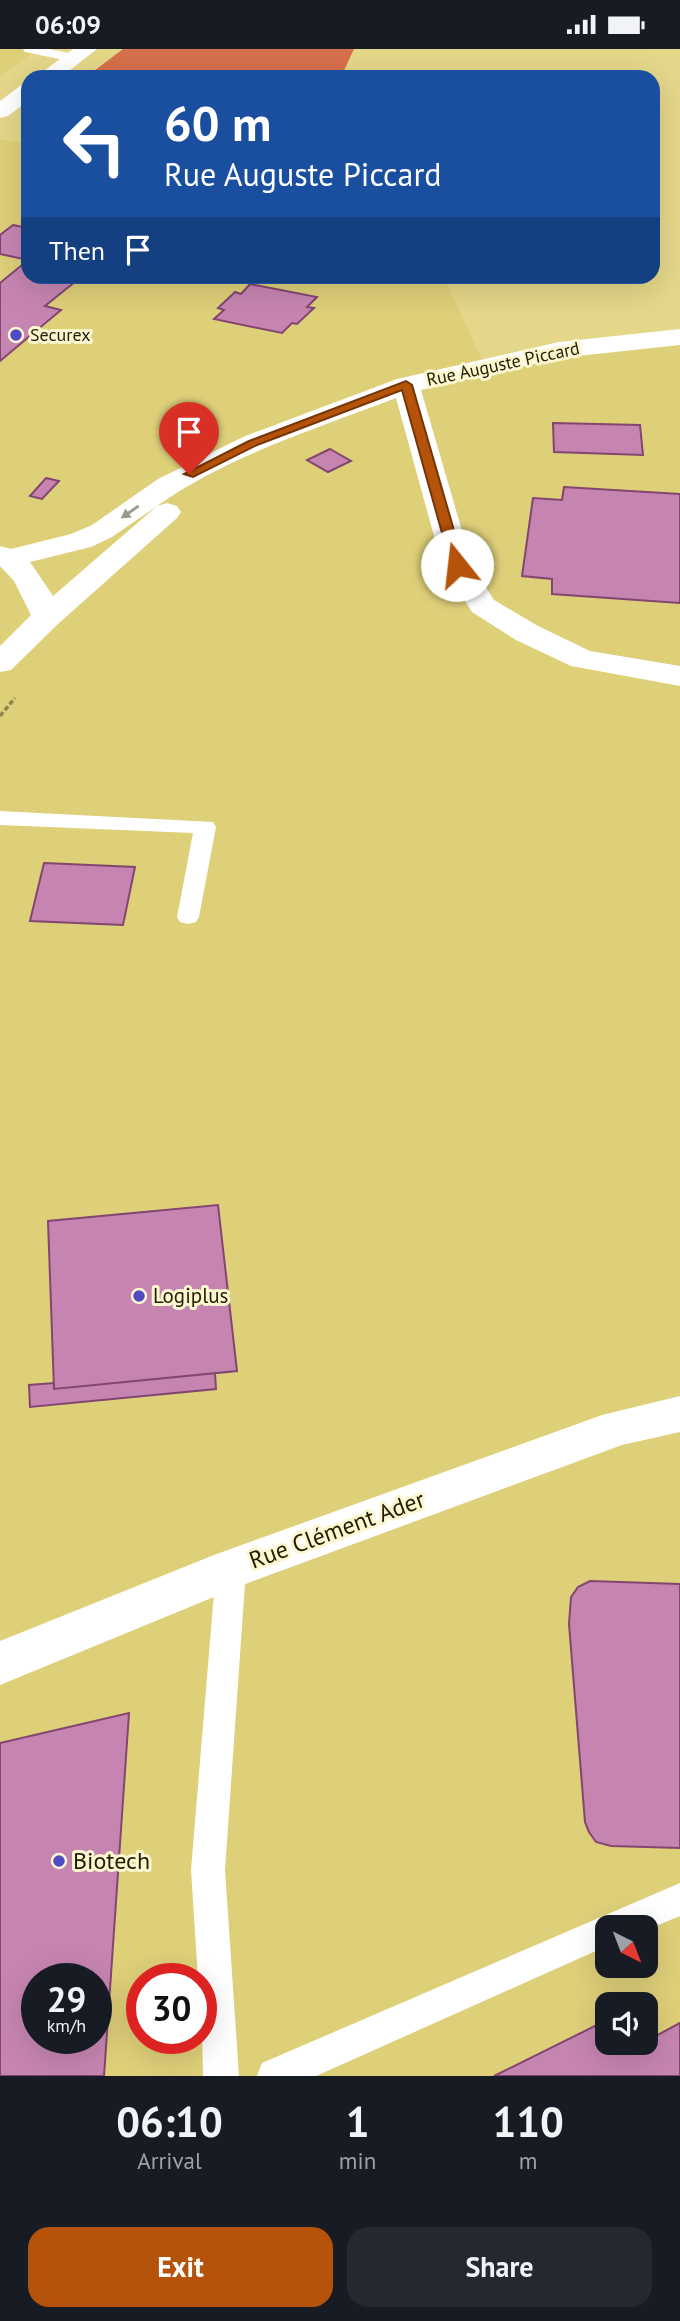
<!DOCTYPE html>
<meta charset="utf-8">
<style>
:root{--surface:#171b24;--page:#242831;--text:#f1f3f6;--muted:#9ea1a6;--accent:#b45309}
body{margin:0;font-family:"PT Sans",sans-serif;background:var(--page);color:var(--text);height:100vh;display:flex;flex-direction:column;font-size:26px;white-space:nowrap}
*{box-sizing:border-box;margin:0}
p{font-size:23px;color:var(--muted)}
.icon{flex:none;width:38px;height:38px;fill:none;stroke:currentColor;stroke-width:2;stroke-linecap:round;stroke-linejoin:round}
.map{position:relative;height:2027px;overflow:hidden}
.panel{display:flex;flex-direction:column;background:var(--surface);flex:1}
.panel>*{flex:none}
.banner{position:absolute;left:21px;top:21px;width:639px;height:214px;border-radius:21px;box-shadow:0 7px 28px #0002;background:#1a4fa0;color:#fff;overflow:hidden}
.needle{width:46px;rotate:138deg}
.buttons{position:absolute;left:595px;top:1866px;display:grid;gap:14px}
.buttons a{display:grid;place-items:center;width:63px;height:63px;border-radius:14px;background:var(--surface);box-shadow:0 7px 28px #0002;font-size:35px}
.speed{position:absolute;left:21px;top:1914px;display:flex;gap:14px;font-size:35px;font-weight:700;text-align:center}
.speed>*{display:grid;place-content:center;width:91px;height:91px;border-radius:50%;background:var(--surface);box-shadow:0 7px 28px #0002;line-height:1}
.speed small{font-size:18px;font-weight:400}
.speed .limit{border:10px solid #d22;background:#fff;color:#111}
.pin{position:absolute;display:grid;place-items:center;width:60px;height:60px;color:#fff;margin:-72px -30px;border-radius:50% 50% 50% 0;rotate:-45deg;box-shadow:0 0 7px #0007}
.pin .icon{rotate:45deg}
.me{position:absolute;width:77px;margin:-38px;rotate:344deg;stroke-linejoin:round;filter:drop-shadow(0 0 5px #0008)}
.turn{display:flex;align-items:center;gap:24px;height:147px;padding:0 28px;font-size:32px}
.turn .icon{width:91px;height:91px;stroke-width:2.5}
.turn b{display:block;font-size:49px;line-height:60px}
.then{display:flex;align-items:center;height:66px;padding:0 28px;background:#0003;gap:14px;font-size:26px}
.eta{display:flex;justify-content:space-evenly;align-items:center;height:119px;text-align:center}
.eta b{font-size:42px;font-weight:600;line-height:49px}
.cta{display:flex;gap:14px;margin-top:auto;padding:14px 28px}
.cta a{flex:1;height:80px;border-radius:21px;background:var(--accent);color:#fff;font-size:28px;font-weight:600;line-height:80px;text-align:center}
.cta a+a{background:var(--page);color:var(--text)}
.status{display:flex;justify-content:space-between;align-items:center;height:49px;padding:0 35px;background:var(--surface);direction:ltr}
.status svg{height:19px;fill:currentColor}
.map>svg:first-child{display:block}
</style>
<div class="status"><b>06:09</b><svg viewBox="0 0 49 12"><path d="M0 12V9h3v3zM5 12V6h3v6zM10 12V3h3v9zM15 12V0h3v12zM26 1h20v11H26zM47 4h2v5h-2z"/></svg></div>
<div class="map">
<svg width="680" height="2027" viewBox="0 0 680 2027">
<rect width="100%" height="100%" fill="#e4d789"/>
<path fill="#decf79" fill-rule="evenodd" d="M0,0H38L0,27Z
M0,90L28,95V228H444L484,316L680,288V2027H0ZM607,1878H646V1916H607ZM37,1930H96V1990H37ZM142,1930H201V1990H142ZM607,1955H646V1993H607Z"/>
<path fill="#d66f4b" d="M123,0H354L341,28H86Z"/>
<path fill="#c685b1" stroke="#824670" stroke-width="2" fill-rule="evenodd" d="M13,176L28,179V211L0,205V186Z
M28,211V228H81L45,257L61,261L0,312V234Z
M250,235L317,248L307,258L314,259L297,275L292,274L282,284L214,270L224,261L218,259L235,243L241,245Z
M553,374L640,376L643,406L554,403Z
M330,400L351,412L328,423L307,411Z
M46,429L59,432L42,450L30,447Z
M564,438L680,445V554L552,545V530L522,527L533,449L562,451Z
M44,814L135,818L123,876L30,872Z
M218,1156L237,1322L54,1340L48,1172Z
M215,1324L216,1340L30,1358L29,1336L54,1334V1340Z
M590,1532L680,1535V1799L611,1797L596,1793L589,1783L585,1773L569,1575L571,1548L578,1538Z
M129,1664L104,2027H0V1694ZM37,1930H96V1990H37Z
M607,1971V1993H638L639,1996L680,1974V2027H494Z"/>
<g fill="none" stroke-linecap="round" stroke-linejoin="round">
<path stroke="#8f854d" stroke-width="3.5" stroke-dasharray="5 2.5" stroke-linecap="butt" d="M0,667L15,649"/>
<path fill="#fff" fill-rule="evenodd" d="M23,0H49L79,6L81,9L74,13L25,3Z
M0,762L213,773L216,778L199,868L196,873L188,875L180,873L177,868L193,784L0,776Z
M231,1507L242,1511L246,1520L225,1821L239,2027H203L201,1930H198L191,1821L216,1520L220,1511Z
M680,1834V1867L646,1881V1878H607V1897L316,2027H257L262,2014Z"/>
<path fill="#fff" fill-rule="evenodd" d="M73,0H97L61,28H36Z
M28,36V52L8,67L0,69V52L20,37Z
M680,280V296L559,309L421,341L472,516L494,551L538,577L590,602L680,617V637L571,617L516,591L472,563L442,516L396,349C315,380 228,407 157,457L167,454L177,457L181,463L177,469L58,575L11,621L0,623V597L31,566L14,532L0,517V497L11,500L71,485L92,476L158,430L243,388L397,330L559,293ZM157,457L53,547L30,513L91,498L112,488Z
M680,1347V1383L622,1396L248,1534L0,1636V1592L214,1506L602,1366Z"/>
</g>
<defs><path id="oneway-solid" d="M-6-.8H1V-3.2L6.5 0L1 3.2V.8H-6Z" transform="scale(1.75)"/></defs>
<use fill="#9c998c" href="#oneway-solid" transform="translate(130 463) rotate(145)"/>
<path fill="#b45309" stroke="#753606" stroke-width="2" d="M406,332L412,336L464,516L462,519L457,520L451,516L402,341L257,396L193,428L184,425L249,392Z"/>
<g fill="#514bc2" stroke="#fdf7d1" stroke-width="2.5">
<circle cx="16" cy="286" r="7"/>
<circle cx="139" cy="1247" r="7"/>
<circle cx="59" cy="1812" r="7"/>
</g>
<g text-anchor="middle" stroke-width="6" stroke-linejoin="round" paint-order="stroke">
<g font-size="18" fill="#221c00" stroke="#fdf7d1" text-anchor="start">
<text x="30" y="292">Securex</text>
</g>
<g font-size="18" fill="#221c00" stroke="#fdf7d1">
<text transform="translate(503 315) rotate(-12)" y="6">Rue Auguste Piccard</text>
</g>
<g font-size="21" fill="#221c00" stroke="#fdf7d1" text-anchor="start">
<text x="153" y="1254">Logiplus</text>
</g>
<g font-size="24" fill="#221c00" stroke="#fdf7d1">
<text transform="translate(337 1481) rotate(-20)" y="8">Rue Clément Ader</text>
</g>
<g font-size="24" fill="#221c00" stroke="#fdf7d1" text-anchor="start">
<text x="73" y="1820">Biotech</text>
</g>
</g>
</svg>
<div class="buttons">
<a><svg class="needle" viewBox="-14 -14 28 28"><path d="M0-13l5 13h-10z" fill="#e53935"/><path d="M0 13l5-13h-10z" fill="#9ea1a6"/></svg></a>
<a><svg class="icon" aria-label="sound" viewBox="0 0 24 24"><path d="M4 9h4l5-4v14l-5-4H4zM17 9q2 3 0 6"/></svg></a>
</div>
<div class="speed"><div>29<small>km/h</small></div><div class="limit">30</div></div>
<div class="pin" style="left:189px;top:425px;background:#d93025"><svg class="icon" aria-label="arrive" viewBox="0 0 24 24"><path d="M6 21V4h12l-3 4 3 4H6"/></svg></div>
<svg class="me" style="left:457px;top:516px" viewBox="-20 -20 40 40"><circle r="19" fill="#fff"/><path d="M0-13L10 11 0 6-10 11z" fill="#b45309"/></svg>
<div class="banner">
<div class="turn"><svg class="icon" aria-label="left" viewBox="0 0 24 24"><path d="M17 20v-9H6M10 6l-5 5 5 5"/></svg><div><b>60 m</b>Rue Auguste Piccard</div></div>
<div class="then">Then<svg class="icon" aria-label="arrive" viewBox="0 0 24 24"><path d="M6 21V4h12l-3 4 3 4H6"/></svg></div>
</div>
</div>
<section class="panel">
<div class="eta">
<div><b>06:10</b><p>Arrival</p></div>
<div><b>1</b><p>min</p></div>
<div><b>110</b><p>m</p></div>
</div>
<div class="cta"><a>Exit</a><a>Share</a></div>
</section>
